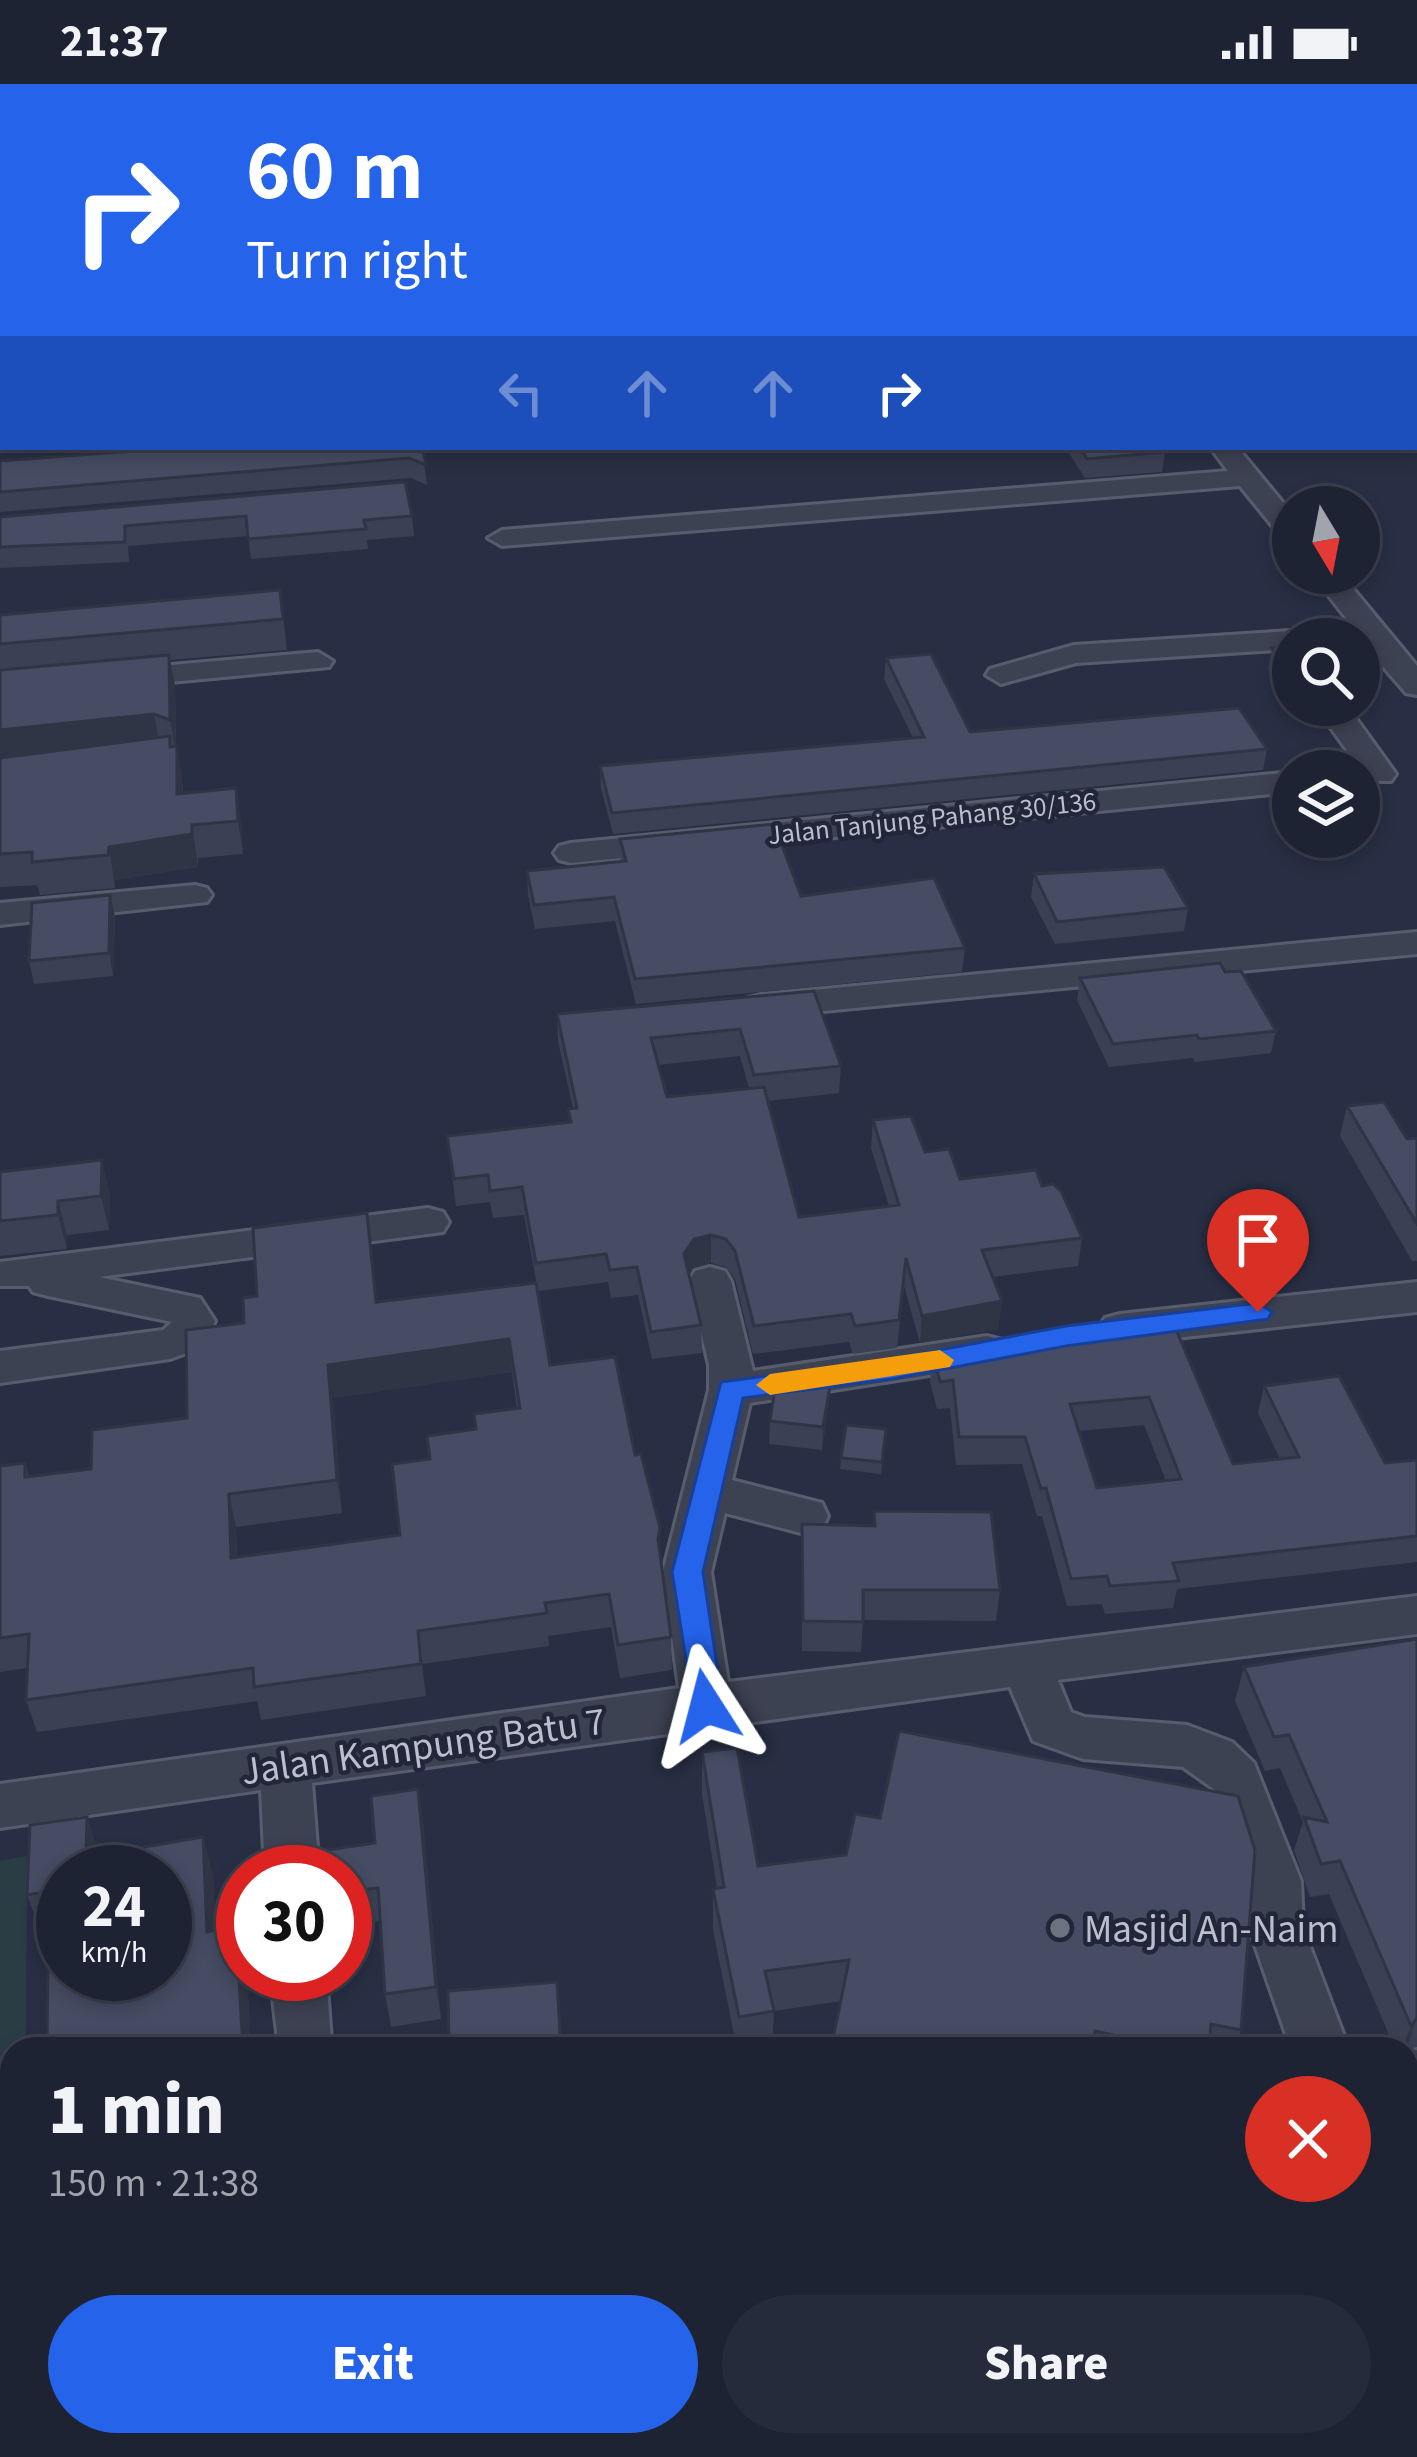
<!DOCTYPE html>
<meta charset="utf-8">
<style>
:root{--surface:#1e2333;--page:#262b3b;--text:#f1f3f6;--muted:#a1a4ac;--line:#3c404e;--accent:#2563eb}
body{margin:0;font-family:"Source Sans 3",sans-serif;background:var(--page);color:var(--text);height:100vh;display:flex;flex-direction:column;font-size:45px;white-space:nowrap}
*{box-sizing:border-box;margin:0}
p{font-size:39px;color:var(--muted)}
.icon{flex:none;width:66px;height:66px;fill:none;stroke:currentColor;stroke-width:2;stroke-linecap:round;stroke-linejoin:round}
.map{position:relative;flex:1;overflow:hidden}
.side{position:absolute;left:0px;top:1953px;width:1419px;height:420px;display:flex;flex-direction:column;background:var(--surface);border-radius:36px 36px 0 0;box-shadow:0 6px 18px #0003,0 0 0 3px var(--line)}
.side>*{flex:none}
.guide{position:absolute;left:0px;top:0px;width:1419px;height:366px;box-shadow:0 6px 18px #0003,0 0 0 3px var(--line);background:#2563eb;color:#fff;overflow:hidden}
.needle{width:78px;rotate:170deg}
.controls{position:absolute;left:1272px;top:402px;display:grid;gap:24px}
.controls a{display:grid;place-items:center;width:108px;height:108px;border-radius:50%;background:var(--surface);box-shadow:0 6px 18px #0003,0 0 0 3px var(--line);font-size:60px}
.speed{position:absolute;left:36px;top:1761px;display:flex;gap:24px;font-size:60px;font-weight:700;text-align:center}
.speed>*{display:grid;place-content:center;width:156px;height:156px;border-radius:50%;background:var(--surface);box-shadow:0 6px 18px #0003,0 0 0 3px var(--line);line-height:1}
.speed small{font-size:30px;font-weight:400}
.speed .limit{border:18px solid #d22;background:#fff;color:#111}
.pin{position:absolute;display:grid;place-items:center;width:102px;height:102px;color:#fff;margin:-123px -51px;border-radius:50% 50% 50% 0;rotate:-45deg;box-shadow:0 0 12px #0007}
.pin .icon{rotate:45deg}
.me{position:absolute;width:132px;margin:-66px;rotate:351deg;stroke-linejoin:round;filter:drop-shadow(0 0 9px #0008)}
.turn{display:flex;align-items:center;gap:42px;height:252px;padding:0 48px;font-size:54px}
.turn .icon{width:156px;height:156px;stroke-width:2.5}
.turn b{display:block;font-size:84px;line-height:102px}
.lanes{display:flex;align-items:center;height:114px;padding:0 48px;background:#0003;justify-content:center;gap:60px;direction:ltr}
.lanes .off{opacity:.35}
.round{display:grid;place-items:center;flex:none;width:126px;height:126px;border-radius:63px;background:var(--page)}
.head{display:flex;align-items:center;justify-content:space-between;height:204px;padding:0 48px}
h1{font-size:72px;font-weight:800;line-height:90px}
.action{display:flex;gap:24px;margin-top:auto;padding:24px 48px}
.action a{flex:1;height:138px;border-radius:72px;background:var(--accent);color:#fff;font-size:48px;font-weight:800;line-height:138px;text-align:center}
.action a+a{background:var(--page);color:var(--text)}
.status{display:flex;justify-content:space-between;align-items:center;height:84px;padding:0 60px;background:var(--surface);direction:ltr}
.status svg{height:33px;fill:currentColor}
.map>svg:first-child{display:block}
</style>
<div class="status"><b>21:37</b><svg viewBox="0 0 49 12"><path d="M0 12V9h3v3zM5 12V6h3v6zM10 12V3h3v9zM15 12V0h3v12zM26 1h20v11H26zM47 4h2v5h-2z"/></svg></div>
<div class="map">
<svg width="1417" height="2373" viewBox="0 0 1417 2373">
<rect width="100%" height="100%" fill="#282f44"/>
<path fill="#2a3d45" d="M27,1772L26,1965H12V2045L0,2047V1777Z"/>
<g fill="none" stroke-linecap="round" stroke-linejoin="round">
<path stroke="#3f4a6c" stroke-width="6" d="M911,0L920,3"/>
<g stroke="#585d6e" stroke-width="6">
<path id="minor" d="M386,0H404L407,3H387Z
M794,0H817L820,3H795Z
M0,187H3V201H0Z
M1210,363H1237L1293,431V457L1283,455L1240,402L502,462L488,454L502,446L1228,387Z
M1311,489H1340L1417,582V611L1406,609L1359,555H1293V565L1076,579L1001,600L986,591L990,585L1074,561L1353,543Z
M318,568L333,577L329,583L0,614V596Z
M1339,624L1350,626L1391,683L1396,690L1391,697H1369L1323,633Z
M1293,688V708L571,779L559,776L554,769L559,762L571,759Z
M195,801L207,804L212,811L207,818L0,841V819Z
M1417,848V870L761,933L748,930L743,922L748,914L761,911Z
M428,1124L443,1128L449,1138L443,1148L99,1193L200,1214L215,1237L203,1263L170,1275L0,1299V1267L163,1246L172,1238L48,1212L33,1208L29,1202H0V1178Z
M710,1183L725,1187L731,1197L753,1287L987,1252L1002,1256L1009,1267L1002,1278L987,1282L750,1319L732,1396L822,1419L828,1432L822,1445L805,1450L725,1429L711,1488L728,1598L1417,1512V1550L1058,1596L1071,1628L1085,1633L1187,1641L1232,1658L1254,1679L1301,1797L1303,1844L1349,1965H1291L1249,1844L1247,1797L1215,1706L1183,1683L1083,1675L1033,1657L1010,1603L312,1699L319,1788H265L261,1706L0,1744V1700L679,1604L663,1488L709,1306V1281L689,1197L695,1187Z
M1417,1198V1228L1120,1260L1105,1256L1098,1245L1105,1234L1120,1230Z
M270,1890H326L331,1956L327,1965H279Z
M1417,1966V2020L1407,2021V1967Z
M600,2361H664L667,2373H601Z"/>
</g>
<g stroke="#464b5d" stroke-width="6">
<path id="major" d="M931,0H962L964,3H933Z
M1416,150H1417V168H1416Z"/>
</g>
<use href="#minor" fill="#3d4253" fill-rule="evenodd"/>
<use href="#major" fill="#5b6173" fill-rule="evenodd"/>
</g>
<path fill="#3b4155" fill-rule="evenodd" d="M422,363L427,401L411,394L0,428V377Z
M1065,363H1161L1165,368L1162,388L1085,394Z
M412,432L414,452L367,456L368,465L251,475L248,452L128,462L129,478L0,484V433Z
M280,506L287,566L170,576L175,602L176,662L182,694L183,709L241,737L243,770L198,774V783L115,796V804L40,811L37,801L0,803V531Z
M1293,562V619L1268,585L1272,564Z
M886,574L970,648L1267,665L1263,686L613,750L601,704L600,682L913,654L884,595Z
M1295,621H1333L1297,624Z
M620,755L965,864L962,888L636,920L615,837L535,845L528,811L527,787L621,778Z
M1034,790L1188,824L1184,847L1055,860L1031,813Z
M110,811L115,833L113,892L34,900L29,877Z
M1225,888L1276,947L1271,969L1195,978L1193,974L1109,983L1077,916L1080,894Z
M814,907L841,982L839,1009L768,1017L799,1133L889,1122L871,1064L873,1036L925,1068L960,1095L1042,1102L1082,1154L1078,1182L992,1193L1002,1217L998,1245L920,1259L904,1202L897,1264L853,1270L849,1258L753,1270L735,1195L726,1183L711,1179L694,1183L689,1190L701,1241L702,1269L652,1275L638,1211L611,1214L608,1198L538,1207L524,1131L493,1134L490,1118L456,1122L447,1052L569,1038L568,1025L573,1024L558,957L557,930ZM740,972L749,1004L667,1013L658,981Z
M1347,1022L1407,1055L1417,1054V1177H1412L1340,1052Z
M0,1088L110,1110L109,1146L67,1151V1165L0,1172Z
M371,1162L377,1218L550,1281L635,1371L661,1478L671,1553L672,1586L620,1594L611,1543L548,1552L549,1562L422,1580L426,1612L261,1636L257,1617L37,1648L26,1616L27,1584L0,1588V1382L25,1379L29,1393L91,1385L187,1334L244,1239L257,1212ZM512,1288L517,1325L476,1346L430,1375L400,1451L237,1473L236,1443L342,1429L333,1314Z
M1172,1236L1233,1380L1280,1375L1258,1329L1264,1302L1385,1379L1417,1376V1478L1177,1505L1173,1524L1105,1530L1102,1520L1067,1522L1042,1432H1037L1022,1380L956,1381L950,1324L937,1325L930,1298L933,1271ZM1144,1341L1166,1397L1097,1404L1079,1347Z
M828,1325L822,1366L769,1360L770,1337Z
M886,1345L881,1390L840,1385L841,1374Z
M874,1427L1000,1506L996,1537L863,1536L861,1568L802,1567V1440L873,1441Z
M1417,1555V1963L1395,1965L1329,1810L1310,1813L1294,1766L1303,1738L1280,1684L1265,1687L1235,1617L1244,1583Z
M702,1668L758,1782L1241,1946L1235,1965H831L841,1917L774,1927L772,1965H737L713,1846V1805L717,1804L702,1710Z
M418,1705L423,1738L441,1935L391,1943L385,1910L380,1837L345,1842V1788L375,1759Z
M87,1733L99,1771L203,1753L213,1793L216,1847L236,1843L243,1869V1890H247L251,1965H47L48,1876L63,1873V1890H165V1788H63V1847L42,1850L27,1811L30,1741Z
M12,2361H352L353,2369L330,2373H0Z
M824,2361H904L852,2373H826Z
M1058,2361H1177L1181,2373H1062Z
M1253,2361H1407L1417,2373H1318L1315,2366L1284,2373H1257Z"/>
<path fill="#303545" d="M169,571L175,602L176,668L170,636Z
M154,630L160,662L0,678V646Z
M177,662L182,694L183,742L177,710Z
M236,704L241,737L243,770L238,737Z
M192,741L198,783L115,796V804L109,763Z
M110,811L115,833L113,892L109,869Z
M102,1076L110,1110L109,1146L101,1112Z
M58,1117L67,1151V1165L58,1131Z
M711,1151V1179L694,1183L685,1198L684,1170L694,1155Z
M1002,1217L998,1245L920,1259L922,1232Z
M509,1255L512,1288L333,1314L342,1429L337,1396L328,1281Z
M830,1302L828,1325L822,1366L823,1343Z
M229,1410L236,1443L238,1507L231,1474Z
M418,1705L423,1738L441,1935L436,1903Z
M87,1733L100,1773H86Z
M203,1753L213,1793L218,1888L207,1848Z
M236,1843L243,1869V1890H247L251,1965H243Z
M1417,1934L1407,1963L1402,1965L1411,1942Z
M829,2361H904L852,2373H828Z
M1267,2361H1317L1315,2366L1284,2373H1262Z"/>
<path fill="#454c63" stroke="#303545" stroke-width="3" fill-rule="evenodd" d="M0,0H79V3H3V55L0,56Z
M653,0H790L797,3H594Z
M3,71V87H0V73Z
M185,363H422L426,381L409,374L0,408V377Z
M1080,363H1161L1165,368L1087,375Z
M405,398L412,432L364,436L366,445L248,455L246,432L125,442V458L0,463V433Z
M280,506L283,535L0,560V531Z
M1293,562V592L1272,564Z
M931,570L970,648L1239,624L1267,665L612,729L600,682L924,653L886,574Z
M169,571L170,636L154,630L0,646V586Z
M170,652V663L177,662V710L236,704L238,737L192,741V750L109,763L108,771L32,778V768L0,770V674Z
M774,740L801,812L934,794L965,864L635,895L614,813L534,821L527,787L626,777L620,755Z
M1164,783L1188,824L1057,838L1034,790Z
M110,811L109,869L29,877L32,819Z
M1220,879L1225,888L1241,887L1276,947L1199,955L1197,951L1113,960L1080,894Z
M814,907L841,982L754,991L740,945L651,954L667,1013L764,1003L799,1133L899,1121L873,1036L911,1032L925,1068L949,1065L960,1095L1036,1086L1042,1102L1053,1100L1061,1107L1082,1154L982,1166L1002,1217L922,1232L906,1174L899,1236L855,1242L851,1230L754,1242L735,1167L726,1155L711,1151L694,1155L684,1170L701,1241L651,1248L637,1183L610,1186L606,1170L536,1179L522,1103L490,1107L488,1091L454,1095L447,1052L571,1038L568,1025L577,1024L557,930Z
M1384,1018L1407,1055L1417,1054V1140L1347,1022Z
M102,1076L101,1112L58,1117V1131L0,1137V1088Z
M367,1129L376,1218L536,1199L550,1281L615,1273L635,1371L641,1370L660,1444L658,1455L671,1553L618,1561L609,1510L545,1519L547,1529L418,1547L421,1580L254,1603L253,1584L26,1616L29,1550L0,1554V1382L25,1379V1393L91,1385L92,1346L187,1334L186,1246L244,1239L243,1214L257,1212L253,1144ZM509,1255L520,1324L474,1330L476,1345L427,1352L430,1375L392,1380L400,1451L231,1474L229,1410L337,1396L328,1281Z
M1172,1236L1233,1380L1299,1373L1264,1302L1339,1292L1385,1379L1417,1376V1452L1173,1479L1179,1497L1110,1502L1107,1492L1071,1495L1046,1404L1041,1405L1025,1353H959L953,1296L940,1298L933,1271L1047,1248ZM1149,1313L1181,1395L1097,1404L1070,1320Z
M776,1297L830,1302L823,1343L770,1337Z
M846,1341L886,1345L882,1378L841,1374Z
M874,1427L991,1428L1000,1506H863V1538L803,1537L802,1440L875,1442Z
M1417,1555V1934L1411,1942L1340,1777L1321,1780L1304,1733L1327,1738L1289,1651L1274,1653L1244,1583Z
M899,1647L1238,1712L1255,1766L1241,1946L1211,1940L1209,1965H1178L1095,1947L1093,1965H831L849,1876L765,1887L774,1927L739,1933L713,1805L724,1803L702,1668L737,1664L758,1782L846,1771L855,1730L880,1734Z
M418,1705L436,1903L385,1910L378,1804L345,1808V1788H314L313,1768L375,1759L371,1712Z
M87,1733L86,1773L203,1753L207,1848L236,1843L243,1965H47L48,1876L63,1873V1890H165V1788H63V1805L27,1811L30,1741Z
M557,1898L561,1965H449L448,1907Z
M1407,2184L1417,2206V2373H1342L1337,2361H1407Z
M12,2265V2361H212L213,2373H0V2267Z
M1075,2361H1177L1181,2373H1078Z"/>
<path fill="#2563eb" stroke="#184099" stroke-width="3" d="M1258,1219L1272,1228L1268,1235L1066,1262L892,1295L743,1314L703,1488L723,1622L718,1631L706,1635L695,1631L672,1488L721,1298L892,1275L1066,1242Z"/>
<path fill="#f59e0b" d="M940,1266L954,1276L950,1283L770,1311L756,1301L770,1290Z"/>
<circle fill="#6b7280" stroke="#212739" stroke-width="4.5" cx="1060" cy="1844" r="12"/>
<g text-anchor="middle" stroke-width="9" stroke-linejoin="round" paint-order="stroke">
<g font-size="27" fill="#babecd" stroke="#212739">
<text transform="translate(932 734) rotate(-6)" y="9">Jalan Tanjung Pahang 30/136</text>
</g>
<g font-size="39" fill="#babecd" stroke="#212739">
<text transform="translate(423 1661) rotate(-8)" y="14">Jalan Kampung Batu 7</text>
</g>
<g font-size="39" fill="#babecd" stroke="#212739" text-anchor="start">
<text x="1084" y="1858">Masjid An-Naim</text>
</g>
</g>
</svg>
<div class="controls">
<a><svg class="needle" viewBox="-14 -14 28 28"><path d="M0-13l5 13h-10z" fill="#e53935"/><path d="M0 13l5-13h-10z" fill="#a1a4ac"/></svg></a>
<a><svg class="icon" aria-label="search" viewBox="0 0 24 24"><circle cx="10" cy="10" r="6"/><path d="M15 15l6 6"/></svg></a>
<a><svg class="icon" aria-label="layers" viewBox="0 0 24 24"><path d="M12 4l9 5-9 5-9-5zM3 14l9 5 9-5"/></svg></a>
</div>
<div class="speed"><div>24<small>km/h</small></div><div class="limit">30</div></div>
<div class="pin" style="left:1258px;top:1228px;background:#d93025"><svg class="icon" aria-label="arrive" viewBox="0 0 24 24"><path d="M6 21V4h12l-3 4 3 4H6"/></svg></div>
<svg class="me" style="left:706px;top:1622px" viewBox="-20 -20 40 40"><path d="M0-17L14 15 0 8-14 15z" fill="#2563eb" stroke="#fff" stroke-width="4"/></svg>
<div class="guide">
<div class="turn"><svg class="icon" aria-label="right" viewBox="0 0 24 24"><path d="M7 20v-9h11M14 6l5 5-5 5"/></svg><div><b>60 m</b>Turn right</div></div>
<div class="lanes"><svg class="icon off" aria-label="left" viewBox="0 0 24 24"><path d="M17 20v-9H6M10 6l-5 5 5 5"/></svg><svg class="icon off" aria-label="ahead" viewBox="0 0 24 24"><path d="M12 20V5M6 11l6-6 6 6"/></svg><svg class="icon off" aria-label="ahead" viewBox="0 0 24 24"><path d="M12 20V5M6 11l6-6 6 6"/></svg><svg class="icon" aria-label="right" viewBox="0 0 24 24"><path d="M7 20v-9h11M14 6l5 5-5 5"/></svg></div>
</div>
<section class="side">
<div class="head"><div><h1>1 min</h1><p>150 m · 21:38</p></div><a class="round" style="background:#d93025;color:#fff"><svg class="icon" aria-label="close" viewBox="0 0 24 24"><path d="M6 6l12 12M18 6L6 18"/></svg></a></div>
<div class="action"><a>Exit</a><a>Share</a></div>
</section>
</div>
